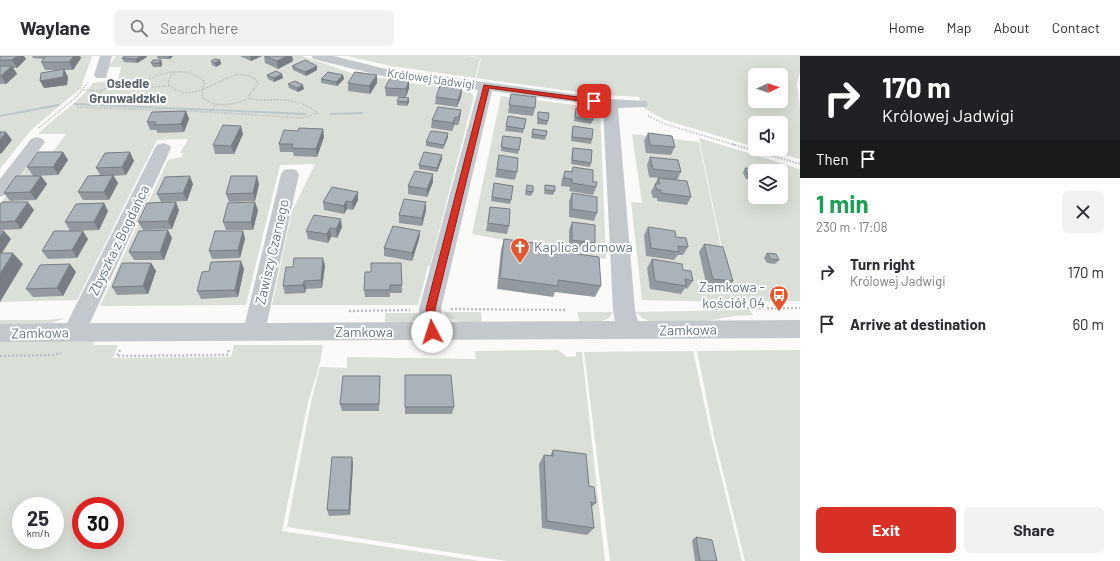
<!DOCTYPE html>
<meta charset="utf-8">
<style>
:root{--surface:#fff;--page:#f2f2f3;--text:#2b2b33;--muted:#7c7c81;--line:#e1e1e2;--accent:#d93025}
body{margin:0;font-family:Barlow,sans-serif;background:var(--page);color:var(--text);height:100vh;display:flex;flex-direction:column;font-size:15px;white-space:nowrap}
*{box-sizing:border-box;margin:0}
p{font-size:13px;color:var(--muted)}
.icon{flex:none;width:22px;height:22px;fill:none;stroke:currentColor;stroke-width:2;stroke-linecap:round;stroke-linejoin:round}
.map{position:relative;flex:1;overflow:hidden}
.details{display:flex;flex-direction:column;background:var(--surface);width:320px}
.details>*{flex:none}
.guide{background:#202124;color:#fff;overflow:hidden}
.needle{width:26px;rotate:86deg}
.fabs{position:absolute;left:748px;top:12px;display:grid;gap:8px}
.fabs a{display:grid;place-items:center;width:40px;height:40px;border-radius:6px;background:var(--surface);box-shadow:0 4px 16px #0002;font-size:20px}
.speed{position:absolute;left:12px;top:441px;display:flex;gap:8px;font-size:20px;font-weight:700;text-align:center}
.speed>*{display:grid;place-content:center;width:52px;height:52px;border-radius:50%;background:var(--surface);box-shadow:0 4px 16px #0002;line-height:1}
.speed small{font-size:10px;font-weight:400}
.speed .limit{border:6px solid #d22;background:#fff;color:#111}
.pin{position:absolute;display:grid;place-items:center;width:34px;height:34px;color:#fff;margin:-17px;border-radius:8px;box-shadow:0 2px 6px #0006}
.me{position:absolute;width:44px;margin:-22px;rotate:355deg;stroke-linejoin:round;filter:drop-shadow(0 0 3px #0008)}
.turn{display:flex;align-items:center;gap:14px;height:84px;padding:0 16px;font-size:18px}
.turn .icon{width:52px;height:52px;stroke-width:2.5}
.turn b{display:block;font-size:28px;line-height:34px}
.then{display:flex;align-items:center;height:38px;padding:0 16px;background:#0003;gap:8px;font-size:15px}
.round{display:grid;place-items:center;flex:none;width:42px;height:42px;border-radius:6px;background:var(--page)}
.summary{display:flex;align-items:center;justify-content:space-between;height:68px;padding:0 16px}
h1{font-size:24px;font-weight:700;line-height:30px;color:#1e9e55}
.button{display:flex;gap:8px;margin-top:auto;padding:8px 16px}
.button a{flex:1;height:46px;border-radius:6px;background:var(--accent);color:#fff;font-size:16px;font-weight:700;line-height:46px;text-align:center}
.button a+a{background:var(--page);color:var(--text)}
ul{padding:0;list-style:none}
li{display:flex;align-items:center;gap:12px;height:52px;padding:0 16px}
li div{flex:1}
li b{display:block;font-size:15px}
li em{font-style:normal}
header{display:flex;align-items:center;gap:24px;box-sizing:border-box;height:56px;padding:0 20px;background:var(--surface);border-bottom:1px solid var(--line)}
header strong{font-size:19px}
nav{display:flex;gap:22px;margin-inline-start:auto;font-size:14px}
.search{width:280px;height:36px;background:var(--page);display:flex;align-items:center;gap:10px;box-sizing:border-box;padding:0 14px;border-radius:6px;color:var(--muted);font-size:15px}
main{display:flex;flex:1;min-height:0}
.map>svg:first-child{display:block}
</style>
<header>
<strong>Waylane</strong>
<div class="search"><svg class="icon" aria-label="search" viewBox="0 0 24 24"><circle cx="10" cy="10" r="6"/><path d="M15 15l6 6"/></svg>Search here</div>
<nav><a>Home</a><a>Map</a><a>About</a><a>Contact</a></nav>
</header>
<main>
<div class="map">
<svg width="800" height="505" viewBox="0 0 800 505">
<rect width="100%" height="100%" fill="#fafaf8"/>
<path fill="#dadfd7" fill-rule="evenodd" d="M0,0H92L81,32L31,74L0,113Z
M116,0H302L354,18L470,36L474,40L430,210H428L418,249H272L292,155L315,108L280,109L246,249L100,250L168,104L181,101L183,98L180,97L188,83L157,84L77,244L0,246V148L34,102L52,97L66,78H38C55,60 79,47 93,27L118,24L121,11H108Z
M347,0H469L480,3L475,22L391,10Z
M472,0H800V16L797,28L800,53V103L763,93H781V67H755V91L665,64L645,53L639,41L591,38L476,22L481,3ZM755,19H781V45H755Z
M501,40L600,52L606,203L472,178Z
M632,78L699,86L732,246L642,244L631,146L642,147Z
M699,82L800,113V245H733ZM755,115H781V141H755Z
M750,254L753,259L734,260L695,267L649,265L642,262L636,256Z
M444,256H481L482,267C468,267 453,269 444,256Z
M577,256H613L608,263L597,266H580Z
M385,257H422C414,270 399,267 385,267Z
M66,262L48,268H0V264H49Z
M0,285H95L93,289H118L113,302L231,301L234,289H323L320,307L308,346L282,475L480,505H0ZM21,450H55V484H21ZM81,450H115V484H81Z
M558,294L567,301L576,300V296H582L605,505H507L287,471L311,346L320,311L347,312V301L476,303L475,295Z
M800,294V505H745L714,380L697,295Z
M693,295L711,379L742,505H610L584,296Z"/>
<g fill="none" stroke-linecap="round" stroke-linejoin="round">
<path fill="#bbc7cb" fill-rule="evenodd" d="M74,47L305,57L307,58L305,59L75,49H74Z
M58,48H59V50L0,61V59Z
M362,56L364,57L363,58L331,59L329,58L331,57Z"/>
<path stroke="#bbbfc2" stroke-width="1.5" stroke-dasharray="1.5 1.5" stroke-linecap="butt" d="M141,27C161,16 185,9 204,25L202,41C216,53 234,49 250,42
M112,30L134,26L146,28L151,31L170,30
M84,34L101,35L106,32
M101,35L99,39L101,42H119
M77,51L210,56L302,62L318,57C304,46 290,43 272,44C265,44 257,45 250,42L249,39L258,28L255,23C249,20 244,18 237,19C217,23 188,51 168,27L170,21L176,16
M210,56L217,48
M648,60L665,68L735,89
M39,72L76,41L88,27"/>
<path stroke="#bbbfc2" stroke-width="2" stroke-dasharray="1.5 1.5" stroke-linecap="butt" d="M732,88L800,108"/>
<path stroke="#bbbfc2" stroke-width="2.5" stroke-dasharray="2 2" stroke-linecap="butt" d="M451,253L566,254
M707,253L800,252
M349,255L410,254
M120,294L117,300L227,299L229,294
M0,300L53,299L61,297"/>
<path fill="#c3c8cc" fill-rule="evenodd" d="M100,0H112L106,22H96L94,19Z
M312,0H334L386,13L610,43L646,45L648,48L646,51L618,52L635,254L638,265L800,264V282L0,286V268L67,267L155,92L157,89L163,87L169,89L171,92L90,267H245L281,118L284,114L290,113L296,114L299,118L267,267L420,266L419,253L478,34L386,21L313,3ZM492,35L603,50L613,254L615,265L442,266L441,253Z
M37,81L43,83L45,86L6,139L0,141V123L31,83Z"/>
</g>
<path fill="#929a9f" d="M0,0L26,3L17,12H13L17,18L6,28H0Z
M32,0H80L81,2L73,14H64L68,21L67,29L44,32L62,14H45L41,6L44,3L33,2Z
M125,0H146L147,1L137,7L124,6L122,2Z
M157,0H173L170,3H158Z
M240,0H262L251,5Z
M264,0H292L293,5L278,13L265,7Z
M161,4L162,8L161,11H153L151,7Z
M220,4L221,8L216,11L212,9L211,5Z
M292,10H317V14L306,20L293,14Z
M267,19L283,22L274,26L268,23Z
M343,19L344,23L337,30L321,27V23Z
M377,19V27L370,38L348,35V27Z
M409,24V32L406,41L386,40L385,32Z
M288,28L304,33L298,36L289,32Z
M462,33L461,41L457,51L435,48L436,41Z
M511,38L535,52L533,60L508,57Z
M409,42V46L407,50L397,49V45Z
M576,52L593,64L591,68L574,65L575,56Z
M461,54L460,62L458,69H454L452,75L431,72L432,64Z
M186,55L189,63L184,76L158,77L156,74H150L147,66Z
M538,56L548,65L547,69L537,68Z
M508,60L526,63L523,77L505,75Z
M573,70L592,83L591,88L571,85L572,74Z
M323,73L324,81L317,101L294,100L293,96H280L279,88L298,75Z
M533,73L546,80L545,84L531,82Z
M648,77L675,91L671,99L646,97L644,85Z
M243,78L234,98H215L213,89Z
M503,80L519,94L518,98L501,95Z
M448,81L443,93L426,90V86Z
M573,92L591,107L590,111L571,108L572,96Z
M63,96L68,104L58,119L33,120L27,111Z
M442,99V103L437,116L419,113V109Z
M499,99L517,116L515,124L495,121Z
M650,101L681,116L677,124L691,141L687,149L657,145V142H653L651,136L658,122L670,123L649,121L647,109Z
M134,105L126,119L114,120L118,127L109,144H83L78,136L100,119L96,112Z
M573,111L593,126L596,131L593,139L569,135L570,131L561,130L562,123L565,115L571,116Z
M745,112L755,115V124L746,123L743,117Z
M433,118V126L427,141L408,138V130Z
M41,120L47,128L36,144L10,145L4,137Z
M494,127L511,144L510,148L491,145Z
M193,128L187,145L161,146L157,138Z
M259,128L255,145L229,146L226,138Z
M527,129L533,136L531,140L525,139Z
M545,129L555,135L553,139L544,138Z
M358,136V144L353,154L347,153L344,158L324,154L323,146Z
M572,137L597,157L594,165L569,161V145Z
M104,147L108,155L99,174L70,175L65,166Z
M0,148L34,154L21,173L0,174Z
M490,151L509,170L507,178L486,175Z
M179,154L172,173L143,174L138,166Z
M258,154L253,174H226L223,166Z
M426,154L422,170L399,167V159Z
M572,166L595,187L592,196L569,192V174Z
M342,171L337,182L331,181L328,187L308,183L306,175Z
M648,171L676,181L688,191L683,199H678L674,204L646,200L644,179Z
M243,175L245,183L240,202L212,203L209,195Z
M420,175L419,183L412,205L384,200V192Z
M172,182L164,204H134L129,196Z
M88,183L77,202L48,203L42,195Z
M504,183L557,195L601,230L595,241L555,236L553,241L497,233L501,194Z
M704,188L733,225L727,233L707,231L699,196Z
M767,197L779,204L775,208L767,207L764,202Z
M652,203L683,214L693,225L687,233L685,232L681,238L650,233L647,212Z
M151,207L156,215L148,238L117,239L112,231Z
M401,207L402,237H390V241H365L364,234L371,216Z
M325,210L322,232L306,233L305,237L285,238L283,230Z
M244,213L238,241L201,243L197,235Z
M76,216L63,240L33,241L26,233Z
M405,319L454,351L452,358H405Z
M380,320V328L379,355H342L340,348Z
M553,394L589,430L596,447L592,451L594,472L587,479L542,472L539,408L544,399L550,400Z
M353,407L350,459L329,460L327,454Z
M696,481L717,505H695L692,484Z"/>
<path fill="#777d82" d="M17,0H24L26,3L17,12L12,4Z
M74,0H80L81,2L73,14L69,6Z
M141,0H146L147,1L137,7L136,3Z
M168,0H173L170,3Z
M250,0H262L251,5Z
M287,0H292L293,5L278,13L277,5Z
M161,4L162,8L161,11L159,7Z
M220,4L221,8L216,11L215,7Z
M12,10L17,18L6,28L1,20Z
M317,10V14L306,20L305,16Z
M64,13L68,21L67,29L44,32L40,25Z
M282,18L283,22L274,26V22Z
M343,19L344,23L337,30L336,26Z
M377,19V27L370,38L369,30Z
M409,24V32L406,41V33Z
M303,29L304,33L298,36L297,32Z
M462,33L461,41L457,51L458,44Z
M409,42V46L407,50V46Z
M461,54L460,62L458,69L459,61Z
M186,55L189,63L184,76L181,68Z
M455,61L454,69L452,75L453,67Z
M241,70L243,78L234,98L231,90Z
M323,73L324,81L317,101L316,93Z
M6,76L12,84L1,98L0,97V84Z
M448,77V81L443,93L444,89Z
M63,96L68,104L58,119L53,111Z
M130,96L134,105L126,119L122,111Z
M442,99V103L437,116V112Z
M433,118V126L427,141V133Z
M113,119L118,127L109,144L104,136Z
M41,120L47,128L36,144L30,136Z
M190,120L193,128L187,145L183,137Z
M257,120L259,128L255,145L253,137Z
M358,136V144L353,154L352,146Z
M346,145L347,153L344,158V150Z
M28,146L34,154L21,173L15,165Z
M176,146L179,154L172,173L168,165Z
M255,146L258,154L253,174L251,166Z
M426,146V154L422,170V162Z
M104,147L108,155L99,174L94,166Z
M341,163L342,171L337,182L336,173Z
M330,172L331,181L328,187L327,178Z
M168,174L172,182L164,204L160,196Z
M4,175L11,183L0,200V181Z
M83,175L88,183L77,202L72,194Z
M243,175L245,183L240,202L238,194Z
M420,175L419,183L412,205V197Z
M13,197L23,208L0,246V218Z
M323,202L325,210L322,232L321,224Z
M241,205L244,213L238,241L235,234Z
M151,207L156,215L148,238L143,230Z
M70,208L76,216L63,240L57,232Z
M304,225L306,233L305,237L303,229Z
M352,401L353,407L350,459L349,454Z"/>
<path fill="#aab3b9" stroke="#777d82" d="M0,0H17L12,4H0Z
M46,0H74L69,6H41Z
M125,0H141L136,3L122,2Z
M265,0H287L277,5Z
M215,3L220,4L215,7L211,5Z
M153,4H161L159,7H151Z
M305,4L317,10L305,16L292,10Z
M0,10H12L1,20H0Z
M64,13L63,21L40,25L41,17Z
M276,15L282,18L274,22L267,19Z
M328,16L343,19L336,26L321,23Z
M355,16L377,19L369,30L348,27Z
M390,22L409,24L406,33L385,32Z
M295,25L303,29L297,32L288,28Z
M440,30L462,33L458,44L436,41Z
M511,38L536,41L535,52L509,49Z
M399,41L409,42L407,46L397,45Z
M438,51L461,54L459,61H455L453,67L432,64Z
M576,52L593,54V64L575,61Z
M186,55L181,68L154,69L156,66H147L152,56Z
M538,56L549,57L548,65L538,63Z
M508,60L526,63L524,73L506,70Z
M223,69L241,70L231,90L213,89Z
M573,70L593,73L592,83L572,81Z
M299,72L323,73L316,93L292,92L293,88H279L284,74L298,75Z
M533,73L547,75L546,80L532,78Z
M431,75L448,77L444,89L426,86Z
M0,76H6L0,84Z
M648,77L672,80L675,91L650,89Z
M503,80L521,82L519,94L501,91Z
M573,92L592,94L591,107L572,104Z
M38,96H63L53,111H27Z
M130,96L122,111L96,112L105,97Z
M424,96L442,99L437,112L419,109Z
M499,99L518,102L517,116L497,113Z
M650,101L678,104L681,116L653,113Z
M573,111L593,114V126H597L596,131L572,127V123L564,122L565,115L572,116Z
M745,112L755,113L756,115H755V120L748,119Z
M415,115L433,118L427,133L408,130Z
M113,119L104,136H78L88,120Z
M16,120H41L30,136L4,137Z
M190,120L183,137L157,138L165,121Z
M231,120H257L253,137L226,138Z
M658,122L687,125L691,141L661,137V134H657L655,128H660Z
M494,127L513,130L511,144L492,141Z
M527,129L533,130V136L526,135Z
M545,129L555,130V135L545,134Z
M332,131L358,136L352,146L346,145L344,150L323,146Z
M572,137L597,141V157L572,153Z
M404,143L426,146L422,162L399,159Z
M2,146H28L15,165L0,166V148Z
M176,146L168,165L138,166L147,147Z
M255,146L251,166H223L228,147Z
M104,147L94,166H65L76,148Z
M490,151L510,153L509,170L488,167Z
M314,159L341,163L336,173L330,172L327,178L306,175Z
M572,166L595,169V187L572,184Z
M393,170L420,175L412,197L384,192Z
M648,171L675,175L676,181L686,182L688,191L678,190L679,196L651,192Z
M168,174L160,196H129L139,175Z
M0,175H4L0,181Z
M54,175H83L72,194L42,195Z
M215,175H243L238,194L209,195Z
M504,183L557,190V195L599,201L601,230L558,224V230L500,222Z
M704,188L723,191L733,225L713,223Z
M0,197H13L0,218Z
M767,197L776,198L779,204L771,203Z
M294,202H323L321,224L304,225L303,229L283,230L286,211H293Z
M652,203L682,208L683,214L691,215L693,225L685,223L686,230L655,225Z
M241,205L235,234L197,235L202,216L209,215L211,206Z
M122,207H151L143,230L112,231Z
M371,207H401L402,229H390V234H364L365,216H371Z
M70,208L57,232L26,233L40,209Z
M405,319H451L454,351H405Z
M343,320H380L379,348H340Z
M553,394L586,398L589,430L594,431L596,447L591,446L594,472L547,465L544,399L553,400Z
M332,401H352L349,454H327Z
M696,481L712,484L717,505H700Z"/>
<path fill="#d93025" stroke="#8d1f18" d="M484,29L594,43L597,45L594,47L489,32L435,253L437,276L436,279H429L428,276L426,253Z"/>
<defs>
<g id="church-pin" transform="scale(1)"><path d="M0 17L-7.5 6A9.5 9.5 0 1 1 7.5 6Z" fill="#e4572e" stroke="#fff"/><path d="M-1.2-6h2.4v3.5h3.3v2.4h-3.3V6h-2.4V-.1h-3.3v-2.4h3.3Z" fill="#fff"/></g>
<g id="bus-pin" transform="scale(1)"><path d="M0 17L-7.5 6A9.5 9.5 0 1 1 7.5 6Z" fill="#e4572e" stroke="#fff"/><path d="M-5-6H5V4H4V6H2V4H-2V6H-4V4H-5ZM-3.5-4V0h7V-4ZM-3.5 1.2v1.5H-2V1.2ZM2 1.2v1.5H3.5V1.2Z" fill="#fff"/></g>
</defs>
<g fill-rule="evenodd">
<use href="#church-pin" x="520" y="191"/>
<use href="#bus-pin" x="779" y="239"/>
</g>
<g text-anchor="middle" stroke-width="4" stroke-linejoin="round" paint-order="stroke">
<g font-size="12" fill="#657683" stroke="#fff">
<text transform="translate(431 23) rotate(8)" y="4">Królowej Jadwigi</text>
</g>
<g font-size="13" font-weight="bold" fill="#57646e" stroke="#fff">
<text x="128" y="32">Osiedle<tspan x="128" dy="15">Grunwaldzkie</tspan></text>
</g>
<g font-size="14" fill="#657683" stroke="#fff">
<text transform="translate(119 184) rotate(-64)" y="5">Zbyszka z Bogdańca</text>
<text transform="translate(272 196) rotate(-77)" y="5">Zawiszy Czarnego</text>
<text transform="translate(688 274) rotate(-1)" y="5">Zamkowa</text>
<text x="364" y="281">Zamkowa</text>
<text transform="translate(40 277) rotate(-1)" y="5">Zamkowa</text>
</g>
<g font-size="14" fill="#657683" stroke="#fff" text-anchor="start">
<text x="534" y="196">Kaplica domowa</text>
<text x="765" y="236" text-anchor="end">Zamkowa -<tspan x="765" dy="16">kościół 04</tspan></text>
</g>
</g>
</svg>
<div class="fabs">
<a><svg class="needle" viewBox="-14 -14 28 28"><path d="M0-13l5 13h-10z" fill="#e53935"/><path d="M0 13l5-13h-10z" fill="#7c7c81"/></svg></a>
<a><svg class="icon" aria-label="sound" viewBox="0 0 24 24"><path d="M4 9h4l5-4v14l-5-4H4zM17 9q2 3 0 6"/></svg></a>
<a><svg class="icon" aria-label="layers" viewBox="0 0 24 24"><path d="M12 4l9 5-9 5-9-5zM3 14l9 5 9-5"/></svg></a>
</div>
<div class="speed"><div>25<small>km/h</small></div><div class="limit">30</div></div>
<div class="pin" style="left:594px;top:45px;background:#d93025"><svg class="icon" aria-label="arrive" viewBox="0 0 24 24"><path d="M6 21V4h12l-3 4 3 4H6"/></svg></div>
<svg class="me" style="left:432px;top:276px" viewBox="-20 -20 40 40"><circle r="19" fill="#fff"/><path d="M0-13L10 11 0 6-10 11z" fill="#d93025"/></svg>
</div>
<section class="details">
<div class="guide">
<div class="turn"><svg class="icon" aria-label="right" viewBox="0 0 24 24"><path d="M7 20v-9h11M14 6l5 5-5 5"/></svg><div><b>170 m</b>Królowej Jadwigi</div></div>
<div class="then">Then<svg class="icon" aria-label="arrive" viewBox="0 0 24 24"><path d="M6 21V4h12l-3 4 3 4H6"/></svg></div>
</div>
<div class="summary"><div><h1>1 min</h1><p>230 m · 17:08</p></div><a class="round"><svg class="icon" aria-label="close" viewBox="0 0 24 24"><path d="M6 6l12 12M18 6L6 18"/></svg></a></div>
<ul>
<li><svg class="icon" aria-label="right" viewBox="0 0 24 24"><path d="M7 20v-9h11M14 6l5 5-5 5"/></svg><div><b>Turn right</b><p>Królowej Jadwigi</p></div><em>170 m</em></li>
<li><svg class="icon" aria-label="arrive" viewBox="0 0 24 24"><path d="M6 21V4h12l-3 4 3 4H6"/></svg><div><b>Arrive at destination</b></div><em>60 m</em></li>
</ul>
<div class="button"><a>Exit</a><a>Share</a></div>
</section>
</main>
